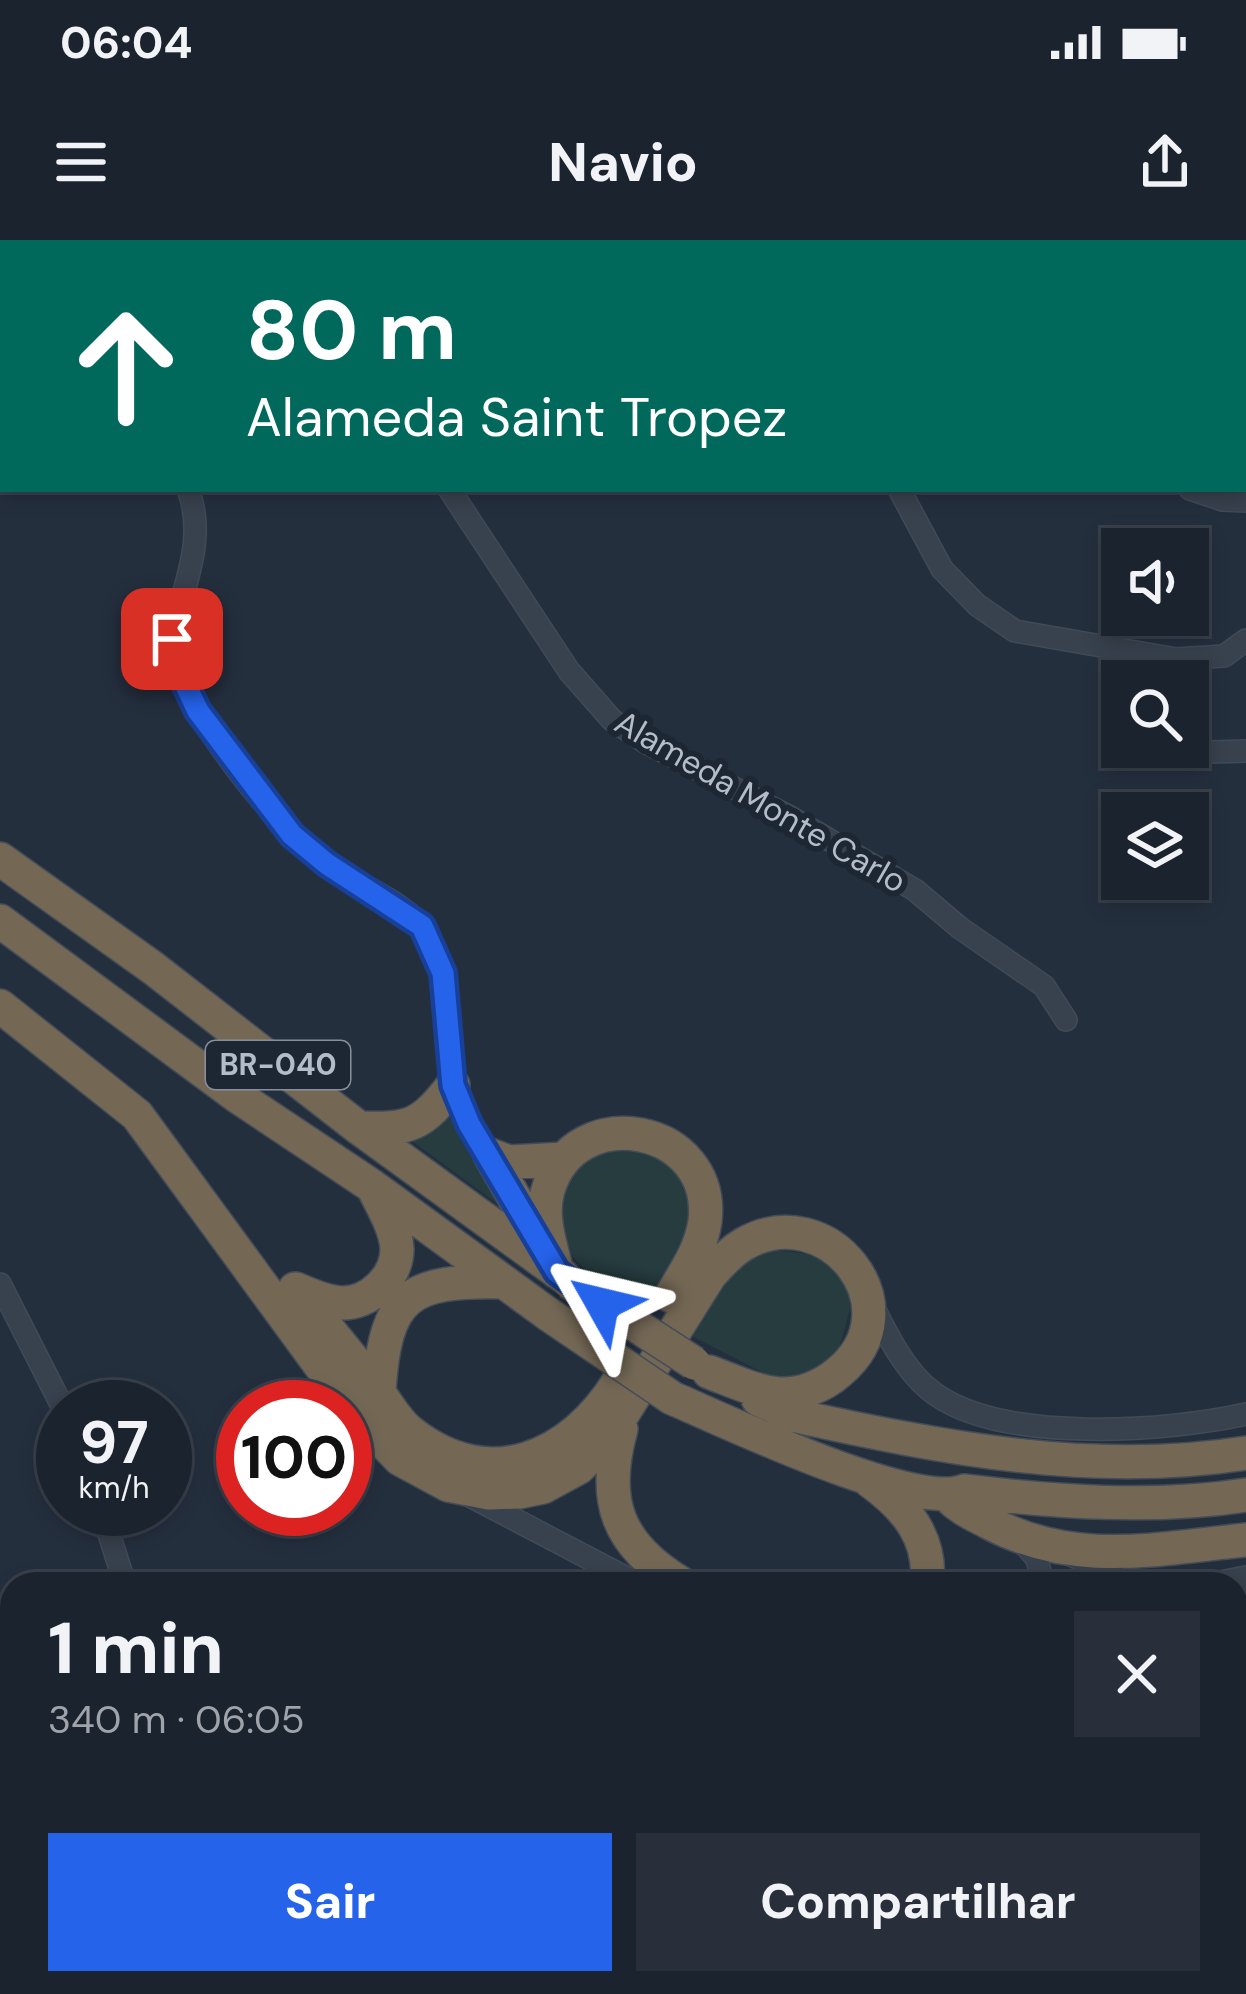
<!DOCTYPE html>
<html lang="pt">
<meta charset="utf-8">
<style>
:root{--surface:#1b232e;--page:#282f3a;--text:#f1f3f6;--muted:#a0a4aa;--line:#39404a;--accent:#2563eb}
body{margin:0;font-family:"DM Sans",sans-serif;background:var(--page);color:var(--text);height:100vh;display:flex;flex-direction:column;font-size:45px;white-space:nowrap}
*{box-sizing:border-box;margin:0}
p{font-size:39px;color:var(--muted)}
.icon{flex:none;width:66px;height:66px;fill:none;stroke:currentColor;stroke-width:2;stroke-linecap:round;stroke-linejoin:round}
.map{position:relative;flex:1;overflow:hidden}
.side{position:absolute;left:0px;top:1332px;width:1248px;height:423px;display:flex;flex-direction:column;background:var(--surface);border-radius:36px 36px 0 0;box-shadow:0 6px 18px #0003,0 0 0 3px var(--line)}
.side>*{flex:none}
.top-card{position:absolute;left:0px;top:0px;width:1248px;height:252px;box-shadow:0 6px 18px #0003,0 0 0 3px var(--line);background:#00695c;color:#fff;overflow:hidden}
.buttons{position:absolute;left:1101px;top:288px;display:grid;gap:24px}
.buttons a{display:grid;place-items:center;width:108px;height:108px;border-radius:0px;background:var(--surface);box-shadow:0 6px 18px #0003,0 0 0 3px var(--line);font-size:60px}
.speed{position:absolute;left:36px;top:1140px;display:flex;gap:24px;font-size:60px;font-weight:700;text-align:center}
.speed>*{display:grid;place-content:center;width:156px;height:156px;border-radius:50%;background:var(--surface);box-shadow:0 6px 18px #0003,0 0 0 3px var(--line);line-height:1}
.speed small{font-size:30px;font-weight:400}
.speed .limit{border:18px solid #d22;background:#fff;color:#111}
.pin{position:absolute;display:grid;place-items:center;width:102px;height:102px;color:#fff;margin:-51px;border-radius:24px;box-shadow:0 6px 18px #0006}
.me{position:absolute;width:132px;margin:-66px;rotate:307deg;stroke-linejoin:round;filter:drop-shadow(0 0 9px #0008)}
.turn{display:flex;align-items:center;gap:42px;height:252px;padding:0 48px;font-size:54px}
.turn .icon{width:156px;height:156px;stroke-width:2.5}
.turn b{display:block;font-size:84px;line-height:102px}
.round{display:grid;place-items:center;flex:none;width:126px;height:126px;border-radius:0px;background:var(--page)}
.overview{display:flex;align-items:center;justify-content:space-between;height:204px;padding:0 48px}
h1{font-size:72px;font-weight:800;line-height:90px}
.primary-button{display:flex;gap:24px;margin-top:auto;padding:24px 48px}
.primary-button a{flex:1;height:138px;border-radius:0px;background:var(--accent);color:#fff;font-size:48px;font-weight:800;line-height:138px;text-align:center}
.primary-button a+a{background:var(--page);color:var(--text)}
.status{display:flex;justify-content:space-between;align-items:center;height:84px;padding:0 60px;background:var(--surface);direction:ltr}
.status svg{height:33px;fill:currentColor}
header{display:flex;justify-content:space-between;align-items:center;height:156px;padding:0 48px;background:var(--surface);font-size:54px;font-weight:800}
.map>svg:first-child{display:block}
</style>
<div class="status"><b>06:04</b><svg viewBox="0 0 49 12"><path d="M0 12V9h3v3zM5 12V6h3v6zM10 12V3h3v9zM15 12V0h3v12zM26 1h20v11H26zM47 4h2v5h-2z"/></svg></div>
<header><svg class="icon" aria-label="menu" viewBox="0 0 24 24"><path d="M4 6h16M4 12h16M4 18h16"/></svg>Navio<svg class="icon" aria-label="share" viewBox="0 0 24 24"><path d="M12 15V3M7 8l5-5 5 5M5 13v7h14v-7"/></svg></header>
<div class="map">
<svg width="1246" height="1754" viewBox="0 0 1246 1754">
<rect width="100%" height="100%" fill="#242f3e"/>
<path fill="#263c3f" d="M448,875L511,971L510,973L409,899Z
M647,911C726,952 680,1013 648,1069C628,1056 600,1045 583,1028C552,1000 553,942 590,918C604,909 630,912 647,911Z
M771,1010L821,1015L847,1045L850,1069L839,1109L827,1123L806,1134L773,1138L692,1096L716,1054L742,1020Z"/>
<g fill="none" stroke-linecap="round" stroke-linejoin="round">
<g stroke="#414a57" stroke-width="24">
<path id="minor" d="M166,0L168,3
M464,0L470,3
M1091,0L1092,3
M0,153L3,154
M188,249C214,319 159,379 177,428C199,488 275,586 326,623C352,642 408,663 424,690C453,737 442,791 453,842C458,869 475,893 490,915
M449,249L569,431L612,480L645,502L792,578L915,650L960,688L1044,746L1066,780
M899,249L942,329L977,365L1015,391L1176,419L1224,416L1246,400
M1190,249L1223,260L1246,261
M1211,512L1246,511
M0,1044L63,1168
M871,1062C886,1093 906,1134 935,1154C1004,1203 1166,1192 1246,1174
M470,1256L638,1344
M101,1269L125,1344
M1021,1300L1037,1319L1043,1344
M1067,1313L1130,1344
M1210,1344L1246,1337
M0,1669L12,1754
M237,1743L244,1754
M194,1754L196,1743"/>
</g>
<g stroke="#434c59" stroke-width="36">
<path id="highway" d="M0,619L153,728L359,888L563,1036
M0,681L237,856L372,946L548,1074
M0,766L137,875L356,1174L400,1219L448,1245L489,1253L519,1252L543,1247L578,1228L605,1202L710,1035C720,1024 730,1012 744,1004C827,956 917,1067 839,1132C823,1146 801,1155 779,1154C756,1152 731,1140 709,1132
M359,888C411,890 422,885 453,845
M490,915L547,1015
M490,915L509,922L564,919
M557,1032C551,1006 540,977 548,950C575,858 716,885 705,981C701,1010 685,1032 671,1056
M295,1049C322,1082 350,1115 376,1149C387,1163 396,1181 410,1192C489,1254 571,1219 619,1141
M296,1049C310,1055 325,1062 341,1063C369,1064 397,1038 397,1009C396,988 382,966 373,947
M379,1152C385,1054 409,1040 504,1042
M672,1158C728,1182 914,1271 964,1251C1057,1262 1153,1269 1246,1255
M758,1159L792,1175C942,1208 1093,1237 1246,1213
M621,1189C601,1261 617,1305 682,1344
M870,1241C906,1267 932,1298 927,1344
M949,1257C961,1269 973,1274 988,1282C1074,1328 1154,1309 1246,1300"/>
</g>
<path stroke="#3f5557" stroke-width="3" stroke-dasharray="9 9" stroke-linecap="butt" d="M1135,1743L1137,1754
M1158,1743L1173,1754
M1169,1743L1217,1754"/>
<use href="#minor" stroke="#38414e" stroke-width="21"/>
<use href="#highway" stroke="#746855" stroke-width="33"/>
<g stroke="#434c59" stroke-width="36" stroke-linecap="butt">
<path id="highway-bridge" d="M569,1042L694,1123
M548,1074L672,1158"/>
</g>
<use href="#highway-bridge" stroke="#746855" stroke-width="33"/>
</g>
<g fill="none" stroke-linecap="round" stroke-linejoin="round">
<g stroke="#184099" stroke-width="30">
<path id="route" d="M172,399L176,425L198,471L292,595L327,624L422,686L443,733L453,845L469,884L557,1032L602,1064"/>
</g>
<use href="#route" stroke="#2563eb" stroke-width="21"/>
</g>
<g text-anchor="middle" stroke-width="12" stroke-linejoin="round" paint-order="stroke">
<rect fill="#1d2633" stroke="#878f9c" stroke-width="3" x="206" y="801" width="144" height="48" rx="9"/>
<g font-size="30" font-weight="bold" fill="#b4bcc9">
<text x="278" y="835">BR-040</text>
</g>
<g font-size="33" fill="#b4bcc9" stroke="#1d2633">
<text transform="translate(761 561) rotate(30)" y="12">Alameda Monte Carlo</text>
</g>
</g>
</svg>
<div class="buttons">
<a><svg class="icon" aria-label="sound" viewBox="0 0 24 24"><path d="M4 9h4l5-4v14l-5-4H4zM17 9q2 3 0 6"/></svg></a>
<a><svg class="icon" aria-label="search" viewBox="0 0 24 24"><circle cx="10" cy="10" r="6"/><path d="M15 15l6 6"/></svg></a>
<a><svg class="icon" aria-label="layers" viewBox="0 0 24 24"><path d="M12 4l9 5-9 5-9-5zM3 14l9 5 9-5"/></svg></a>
</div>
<div class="speed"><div>97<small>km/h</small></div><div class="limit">100</div></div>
<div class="pin" style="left:172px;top:399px;background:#d93025"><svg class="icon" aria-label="arrive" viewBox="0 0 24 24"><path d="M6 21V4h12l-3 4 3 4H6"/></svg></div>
<svg class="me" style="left:602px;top:1064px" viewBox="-20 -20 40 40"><path d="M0-17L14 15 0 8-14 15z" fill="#2563eb" stroke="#fff" stroke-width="4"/></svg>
<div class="top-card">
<div class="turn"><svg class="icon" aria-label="ahead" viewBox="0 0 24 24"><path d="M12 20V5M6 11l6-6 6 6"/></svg><div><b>80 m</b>Alameda Saint Tropez</div></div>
</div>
<section class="side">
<div class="overview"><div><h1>1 min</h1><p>340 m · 06:05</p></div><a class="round"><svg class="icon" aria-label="close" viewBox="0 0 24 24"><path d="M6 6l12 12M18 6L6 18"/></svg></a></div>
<div class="primary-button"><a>Sair</a><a>Compartilhar</a></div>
</section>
</div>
